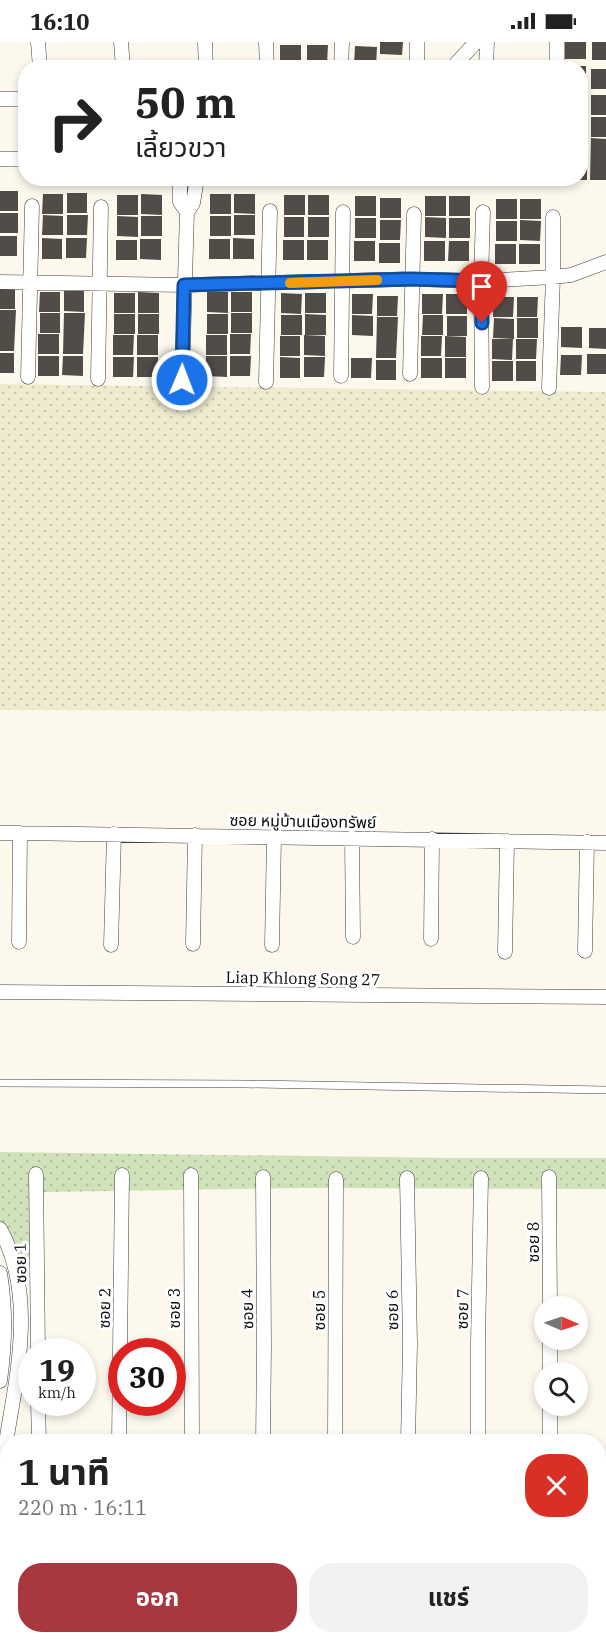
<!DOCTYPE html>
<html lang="th">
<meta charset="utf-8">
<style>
:root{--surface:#fff;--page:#f2f2f2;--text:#222;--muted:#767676;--accent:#a83740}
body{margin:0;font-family:"IBM Plex Serif","Noto Sans Thai",serif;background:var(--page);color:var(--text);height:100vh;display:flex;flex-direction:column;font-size:22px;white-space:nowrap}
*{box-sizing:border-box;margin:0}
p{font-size:20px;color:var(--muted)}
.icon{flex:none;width:33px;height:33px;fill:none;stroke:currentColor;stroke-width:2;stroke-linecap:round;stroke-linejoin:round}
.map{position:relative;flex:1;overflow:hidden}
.sheet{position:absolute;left:0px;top:1392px;width:606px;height:210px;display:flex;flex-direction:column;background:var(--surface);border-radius:24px 24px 0 0;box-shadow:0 3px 9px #0003}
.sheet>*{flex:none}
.hud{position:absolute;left:18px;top:18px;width:570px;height:126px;border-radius:24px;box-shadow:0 3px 9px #0003;background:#fff;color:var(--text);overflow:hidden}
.needle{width:39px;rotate:92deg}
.tools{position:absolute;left:534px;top:1254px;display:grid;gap:12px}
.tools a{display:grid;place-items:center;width:54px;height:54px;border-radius:50%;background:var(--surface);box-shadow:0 3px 9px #0003;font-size:30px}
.speed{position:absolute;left:18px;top:1296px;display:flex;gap:12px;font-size:30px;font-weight:700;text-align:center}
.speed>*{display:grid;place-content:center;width:78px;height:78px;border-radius:50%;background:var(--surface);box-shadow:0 3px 9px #0003;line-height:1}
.speed small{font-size:15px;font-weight:400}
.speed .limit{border:9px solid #d22;background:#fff;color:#111}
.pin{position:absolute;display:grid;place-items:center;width:51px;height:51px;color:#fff;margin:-62px -26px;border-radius:50% 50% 50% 0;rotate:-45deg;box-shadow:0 0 6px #0007}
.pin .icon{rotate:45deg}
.me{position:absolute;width:66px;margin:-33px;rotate:1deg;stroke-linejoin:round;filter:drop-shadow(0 0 4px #0008)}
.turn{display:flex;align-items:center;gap:21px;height:126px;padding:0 18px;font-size:27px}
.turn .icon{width:78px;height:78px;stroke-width:2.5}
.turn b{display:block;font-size:42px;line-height:51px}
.round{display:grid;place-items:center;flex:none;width:63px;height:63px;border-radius:24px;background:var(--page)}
.summary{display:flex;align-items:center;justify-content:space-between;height:102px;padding:0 18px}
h1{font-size:36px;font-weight:700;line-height:45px}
.primary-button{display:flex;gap:12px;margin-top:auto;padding:12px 18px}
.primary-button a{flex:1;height:69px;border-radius:24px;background:var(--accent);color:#fff;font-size:24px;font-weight:700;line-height:69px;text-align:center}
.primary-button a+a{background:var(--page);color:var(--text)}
.status{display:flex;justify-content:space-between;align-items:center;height:42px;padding:0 30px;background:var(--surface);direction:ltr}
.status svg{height:16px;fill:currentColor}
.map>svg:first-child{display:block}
</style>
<div class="status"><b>16:10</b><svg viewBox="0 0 49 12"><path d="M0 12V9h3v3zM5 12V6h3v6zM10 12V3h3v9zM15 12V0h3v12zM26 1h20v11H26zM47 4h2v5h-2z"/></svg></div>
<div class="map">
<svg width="606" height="1602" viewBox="0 0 606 1602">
<defs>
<pattern id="farmland-dots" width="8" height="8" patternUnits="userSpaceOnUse" patternTransform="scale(1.5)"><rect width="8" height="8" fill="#efebcf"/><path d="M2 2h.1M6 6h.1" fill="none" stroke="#ccc8b0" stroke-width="1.8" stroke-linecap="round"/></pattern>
<pattern id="park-dots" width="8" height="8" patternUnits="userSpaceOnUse" patternTransform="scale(1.5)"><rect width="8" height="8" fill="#d0e2ba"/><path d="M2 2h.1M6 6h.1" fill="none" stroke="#b1c19f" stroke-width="1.8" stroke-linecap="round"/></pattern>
</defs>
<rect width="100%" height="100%" fill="#fcf8ec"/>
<path fill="url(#farmland-dots)" d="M0,342L606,350V669L0,668Z"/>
<path fill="url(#park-dots)" d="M0,1110L454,1116H606V1147L300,1146L45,1150L36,1159L30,1214L22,1224L0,1186Z"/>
<path fill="#524c49" d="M380,0H403L402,13L380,12Z
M565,0H586V17H565Z
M592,0H606V18H592Z
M280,3H301V23H280Z
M307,3H328L327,23H307Z
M355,4L377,5L376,25L354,23Z
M383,21L405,22V26H382Z
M580,24H586V44H580Z
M591,27H606V47H591Z
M580,53H588V73H580Z
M591,53H606V73H591Z
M580,75H586V95H580Z
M591,75H606V95H591Z
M580,96H587L586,116H580Z
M591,96L606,97V138H590Z
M580,118H587V138H580Z
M0,149H18V169H0Z
M67,151H87V171H67Z
M43,152H63V172H42Z
M141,152L162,153V173L141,172Z
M210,152H231V172H210Z
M234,152H255V172L234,171Z
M117,153H138V173H117Z
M284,153H305V173H284Z
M308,153H329V173H308Z
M355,154H376V174H355Z
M425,154H446V174H425Z
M449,154H470V174H449Z
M380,156H401V176H380Z
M496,157H517V177H496Z
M520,157H541V177H520Z
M0,171H18V191H0Z
M43,173L63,174V193H42Z
M67,173H88L87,193H67Z
M234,173H255V193H234Z
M117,174L138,175V195L117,194Z
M141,174H162V194H141Z
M210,174H231V194H210Z
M284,175H304V195H284Z
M308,175H329V195H308Z
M425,175L446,176V196L425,195Z
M355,176H376V196H355Z
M449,176H470V196H449Z
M380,178H401L400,198H380Z
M520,178L541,179L540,199L520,198Z
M496,179H517V199H496Z
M0,194H17V214H0Z
M42,196L62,197V217H42Z
M66,196H87L86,216H66Z
M233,196L254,197V217H233Z
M140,197H161V218L140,217Z
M209,197H230V217H209Z
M116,198H137V218H116Z
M283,198H304V218H283Z
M307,198H328V218H307Z
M354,199H375V219H354Z
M424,199H445V219H424Z
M449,199H469V219H448Z
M379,201H400V221H379Z
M495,202H516V222H495Z
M519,202H540V222H519Z
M0,247H15V267H0Z
M64,249H84V270L64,269Z
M40,250H60V270H39Z
M138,250L159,251V271H138Z
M207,250H228V271L207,270Z
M231,250H252V270H231Z
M114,251H135V271H114Z
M281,251L302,252L301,272L281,271Z
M305,251H326V271H305Z
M352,252H373L372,272H352Z
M422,252H443L442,272H422Z
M446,252H467V272H446Z
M377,254H398L397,274H377Z
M493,255H514L513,275H493Z
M517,255H538L537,275H517Z
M0,268H16L14,309H0Z
M40,271H60V291H40Z
M64,271H85L83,312H63Z
M231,271H252V291H231Z
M114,272H135V292H114Z
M138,272H159V292H138Z
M207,272H228V292H207Z
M305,272L326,273V293H305Z
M281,273H302V293H281Z
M352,273L373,274V294L352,293Z
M423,273H443V293H422Z
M447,274H467V294H447Z
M377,275H398L396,316H376Z
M494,276L514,277V297L493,296Z
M517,276H538V296H517Z
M561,285H582V306L561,305Z
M589,286H606V307L589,306Z
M38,292H59V312H38Z
M230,292H251L250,312H230Z
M113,293H134L133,313H113Z
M137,293H158V313H137Z
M206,293H227V313H206Z
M304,293L325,294V314L304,313Z
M280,294H300V314H280Z
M421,294H442L441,314H421Z
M445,294L466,295V315H445Z
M492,297H513L512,318L492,317Z
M516,297H537L536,317H516Z
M0,311H14V331H0Z
M587,312H606V332H587Z
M561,313H582L581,333H560Z
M38,314H59V334H38Z
M63,314H83V334L62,333Z
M206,314H227V335L206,334Z
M230,314H251L250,334H230Z
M113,315H134L133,335H113Z
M137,315H158V335H137Z
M280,315L300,316V336H280Z
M304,315H325L324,335H304Z
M351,316H372L371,336H351Z
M421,316H442V336H421Z
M445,316H466V336H445Z
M376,318H396V338H376Z
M492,319H513V339H492Z
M516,319H536V339H516Z"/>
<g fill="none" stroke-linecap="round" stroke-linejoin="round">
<g stroke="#3e3e3e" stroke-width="8">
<path id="lane" d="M0,1041L247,1042L606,1048"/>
</g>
<g stroke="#3e3e3e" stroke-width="15">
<path id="street" d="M38,0L40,26
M121,0L123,26
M205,0L206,26
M266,0L267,26
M341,26L342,0
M417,26V0
M452,26L476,0
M486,26L487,0
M557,26V0
M0,57H26
M0,117H26
M180,136V160L187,170L182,338
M187,170L193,161L197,136
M0,240L184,243L411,237L481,239L553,235L571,233L606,220
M410,332L414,172
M341,334L343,170
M28,335L32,164
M98,337L101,165
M266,340L270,169
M482,345L481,239L483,170
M549,346L553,235V175
M0,791H20L606,801
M352,796L353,895
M431,897L432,797
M19,900L20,791
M193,902L195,793
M111,903L114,792
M272,903L274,795
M585,909L587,800
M505,910L507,799
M0,950C202,951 404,953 606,955
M36,1132L38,1310
M191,1133L192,1400
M263,1135L264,1304L263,1400
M549,1135L550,1264
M407,1136L410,1302L408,1400
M0,1187C33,1246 20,1319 9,1382C5,1407 0,1435 8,1459
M0,1231C6,1269 5,1301 0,1339
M550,1298V1330
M38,1360L39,1400
M550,1364V1400
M119,1400L122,1133
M335,1400L336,1137
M478,1400V1302L481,1136
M0,1475L8,1483
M598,1486H606
M598,1500H606
M80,1594V1602
M161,1594V1602
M320,1594V1602
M3,1602V1517
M242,1602V1594
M399,1602V1594
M476,1602V1594
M554,1602V1594"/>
</g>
<use href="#lane" stroke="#fff" stroke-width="7"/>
<use href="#street" stroke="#fff" stroke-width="14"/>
</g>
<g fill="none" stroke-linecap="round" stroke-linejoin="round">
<g stroke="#114b97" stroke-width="15">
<path id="route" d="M182,338L184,243L411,237L481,239L482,281"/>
</g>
<use href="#route" stroke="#1a73e8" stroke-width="10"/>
<path stroke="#f59e0b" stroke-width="10" d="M290,241L377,238"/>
</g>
<g text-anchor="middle" stroke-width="6" stroke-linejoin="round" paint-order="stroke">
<g font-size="16" fill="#0b0b0b" stroke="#fff">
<text transform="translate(303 779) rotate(1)" y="6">ซอย หมู่บ้านเมืองทรัพย์</text>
<text transform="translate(303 936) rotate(1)" y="6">Liap Khlong Song 27</text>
<text transform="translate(533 1200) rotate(-90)" y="6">ซอย 8</text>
<text transform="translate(20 1221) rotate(-91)" y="6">ซอย 1</text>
<text transform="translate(104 1266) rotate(-89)" y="6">ซอย 2</text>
<text transform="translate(174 1266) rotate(-90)" y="6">ซอย 3</text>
<text transform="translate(247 1267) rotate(-91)" y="6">ซอย 4</text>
<text transform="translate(462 1267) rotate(-89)" y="6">ซอย 7</text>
<text transform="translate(319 1268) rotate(-90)" y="6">ซอย 5</text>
<text transform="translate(392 1268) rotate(-91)" y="6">ซอย 6</text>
</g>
</g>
</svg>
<div class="tools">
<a><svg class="needle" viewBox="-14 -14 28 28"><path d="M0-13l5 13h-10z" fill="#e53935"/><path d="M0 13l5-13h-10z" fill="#767676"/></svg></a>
<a><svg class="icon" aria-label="search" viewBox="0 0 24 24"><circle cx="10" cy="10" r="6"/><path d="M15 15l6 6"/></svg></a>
</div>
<div class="speed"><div>19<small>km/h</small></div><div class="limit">30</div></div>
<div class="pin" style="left:482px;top:281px;background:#d93025"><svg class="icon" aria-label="arrive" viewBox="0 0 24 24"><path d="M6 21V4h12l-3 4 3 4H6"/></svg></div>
<svg class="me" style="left:182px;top:338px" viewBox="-20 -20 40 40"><circle r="17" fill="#1a73e8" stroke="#fff" stroke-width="3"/><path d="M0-11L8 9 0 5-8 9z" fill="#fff"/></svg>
<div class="hud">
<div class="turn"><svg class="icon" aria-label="right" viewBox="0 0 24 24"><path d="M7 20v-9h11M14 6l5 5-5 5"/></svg><div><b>50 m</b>เลี้ยวขวา</div></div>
</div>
<section class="sheet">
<div class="summary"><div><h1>1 นาที</h1><p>220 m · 16:11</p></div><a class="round" style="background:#d93025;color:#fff"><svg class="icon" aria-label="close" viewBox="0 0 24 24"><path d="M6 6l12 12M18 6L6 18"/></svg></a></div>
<div class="primary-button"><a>ออก</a><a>แชร์</a></div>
</section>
</div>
